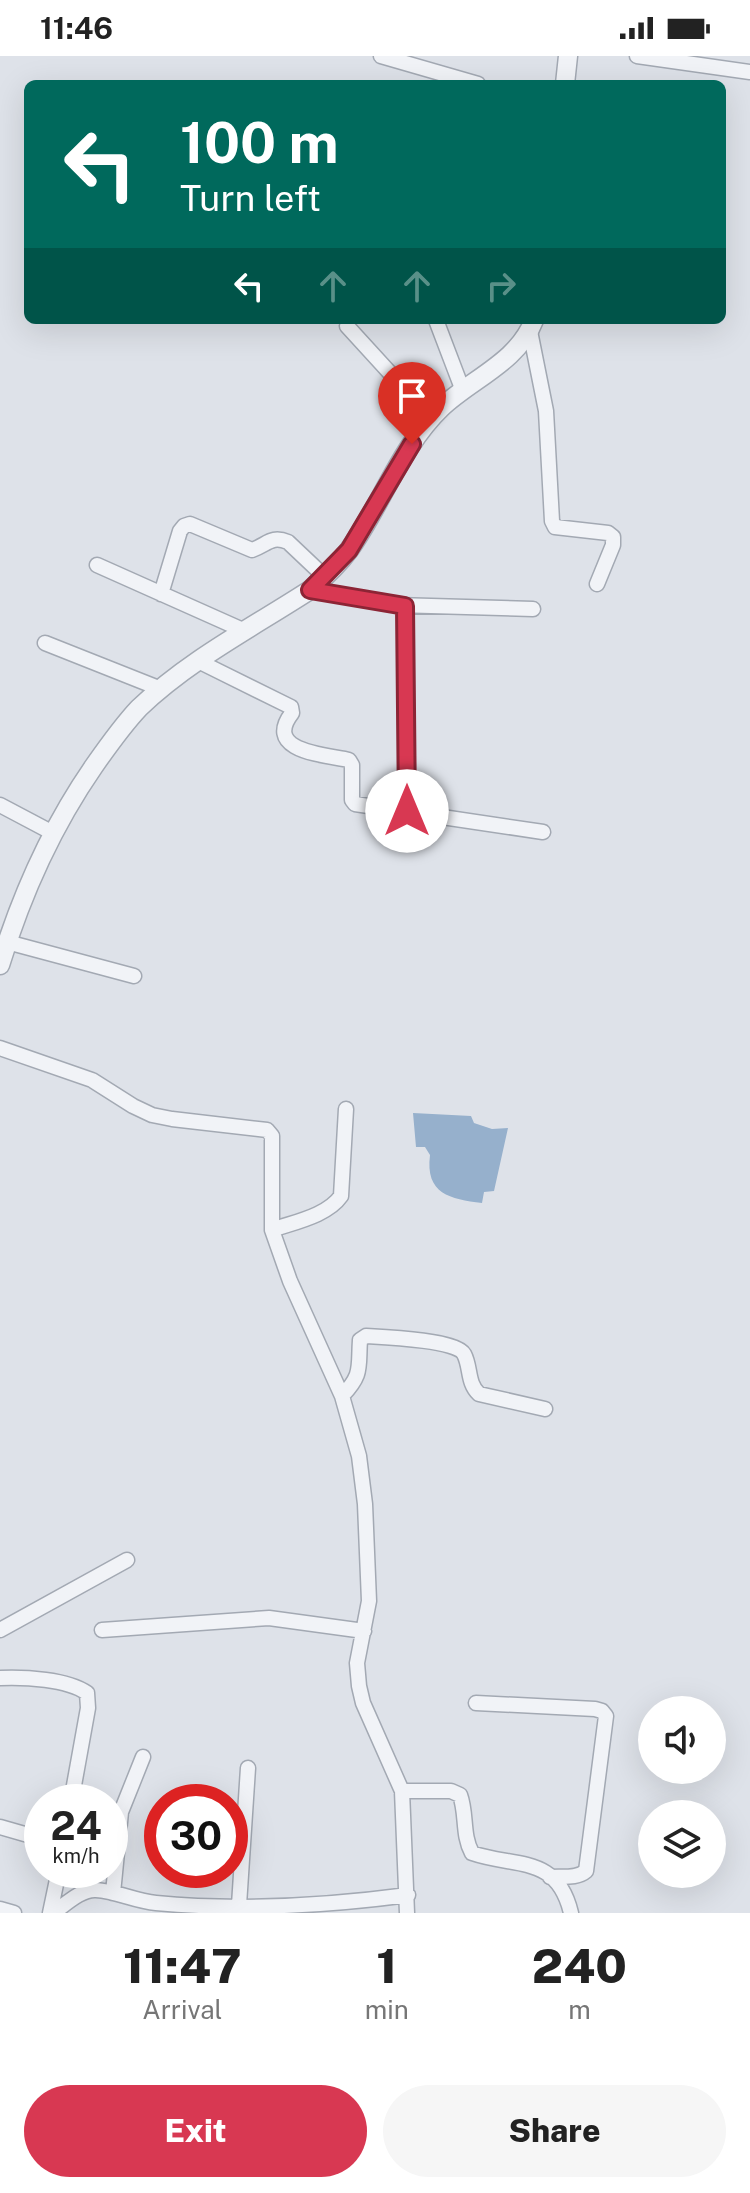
<!DOCTYPE html>
<style>
:root{--surface:#fff;--page:#f6f6f6;--text:#222;--muted:#767676;--accent:#d83852}
body{margin:0;font-family:"Public Sans",sans-serif;background:var(--page);color:var(--text);height:100vh;display:flex;flex-direction:column;font-size:30px;white-space:nowrap}
*{box-sizing:border-box;margin:0}
p{font-size:26px;color:var(--muted)}
.icon{flex:none;width:44px;height:44px;fill:none;stroke:currentColor;stroke-width:2;stroke-linecap:round;stroke-linejoin:round}
.map{position:relative;height:1857px;overflow:hidden}
.panel{display:flex;flex-direction:column;background:var(--surface);flex:1}
.panel>*{flex:none}
.banner{position:absolute;left:24px;top:24px;width:702px;height:244px;border-radius:12px;box-shadow:0 8px 32px #0002;background:#00695c;color:#fff;overflow:hidden}
.fabs{position:absolute;left:638px;top:1640px;display:grid;gap:16px}
.fabs a{display:grid;place-items:center;width:88px;height:88px;border-radius:50%;background:var(--surface);box-shadow:0 8px 32px #0002;font-size:40px}
.speed{position:absolute;left:24px;top:1728px;display:flex;gap:16px;font-size:40px;font-weight:700;text-align:center}
.speed>*{display:grid;place-content:center;width:104px;height:104px;border-radius:50%;background:var(--surface);box-shadow:0 8px 32px #0002;line-height:1}
.speed small{font-size:20px;font-weight:400}
.speed .limit{border:12px solid #d22;background:#fff;color:#111}
.pin{position:absolute;display:grid;place-items:center;width:68px;height:68px;color:#fff;margin:-82px -34px;border-radius:50% 50% 50% 0;rotate:-45deg;box-shadow:0 0 8px #0007}
.pin .icon{rotate:45deg}
.me{position:absolute;width:88px;margin:-44px;rotate:0deg;stroke-linejoin:round;filter:drop-shadow(0 0 6px #0008)}
.turn{display:flex;align-items:center;gap:28px;height:168px;padding:0 24px;font-size:36px}
.turn .icon{width:104px;height:104px;stroke-width:2.5}
.turn b{display:block;font-size:56px;line-height:68px}
.lanes{display:flex;align-items:center;height:76px;padding:0 24px;background:#0003;justify-content:center;gap:40px;direction:ltr}
.lanes .off{opacity:.35}
.eta{display:flex;justify-content:space-evenly;align-items:center;height:136px;text-align:center}
.eta b{font-size:48px;font-weight:800;line-height:56px}
.button{display:flex;gap:16px;margin-top:auto;padding:16px 24px}
.button a{flex:1;height:92px;border-radius:48px;background:var(--accent);color:#fff;font-size:32px;font-weight:800;line-height:92px;text-align:center}
.button a+a{background:var(--page);color:var(--text)}
.status{display:flex;justify-content:space-between;align-items:center;height:56px;padding:0 40px;background:var(--surface);direction:ltr}
.status svg{height:22px;fill:currentColor}
.map>svg:first-child{display:block}
</style>
<div class="status"><b>11:46</b><svg viewBox="0 0 49 12"><path d="M0 12V9h3v3zM5 12V6h3v6zM10 12V3h3v9zM15 12V0h3v12zM26 1h20v11H26zM47 4h2v5h-2z"/></svg></div>
<div class="map">
<svg width="750" height="1857" viewBox="0 0 750 1857">
<rect width="100%" height="100%" fill="#dee2e9"/>
<path fill="#96b0cc" d="M413,1057L471,1060L474,1067L492,1073L508,1072L494,1135L484,1136L482,1147C450,1143 425,1138 430,1099L425,1091H416Z"/>
<g fill="none" stroke-linecap="round" stroke-linejoin="round">
<g stroke="#a3a9b3" stroke-width="17">
<path id="minor" d="M381,0L478,28
M637,0L750,16
M436,264L463,335
M347,270L432,363
M530,275L546,355L552,465L555,471L608,477L613,481V489L597,528
M97,509L245,575
M310,534L396,549L533,553
M161,538L180,475L184,470L190,468L252,494C267,489 271,479 288,486L325,521
M405,550L407,755
M45,587L161,633
M198,605L291,651L292,657C262,696 327,699 349,704L352,709V744L355,748L543,776
M0,749L53,777
M7,886L134,920
M0,992L92,1024L133,1050L152,1059L172,1063L267,1074L272,1080V1174L290,1225L342,1340L359,1400L365,1448L369,1545L357,1607L359,1630L363,1647L402,1735L407,1857
M272,1174C294,1166 327,1160 341,1140L346,1053
M342,1340C363,1318 358,1312 360,1284L366,1280C383,1281 457,1284 464,1298C471,1311 467,1327 479,1338L545,1353
M0,1574L127,1504
M102,1574L269,1562L364,1575
M0,1622C25,1621 67,1623 87,1637L88,1652L71,1746
M476,1647L595,1653L602,1655L606,1660L586,1815C577,1823 562,1820 550,1821
M402,1735H451L460,1739C467,1758 462,1779 472,1797C515,1812 557,1798 571,1857
M0,1771L42,1783
M113,1837L121,1756L143,1701
M239,1849L248,1712
M0,1853L14,1857
M50,1857L59,1814
M53,1857C65,1849 81,1833 96,1834C116,1835 135,1845 156,1847C239,1855 325,1850 408,1839"/>
</g>
<g stroke="#a3a9b3" stroke-width="21">
<path id="tertiary" d="M565,28L568,0
M0,909C22,837 51,772 94,710C108,690 122,670 139,652C189,604 253,571 310,534C324,522 338,509 349,494C382,448 400,391 442,351C473,322 518,306 534,264"/>
</g>
<use href="#minor" stroke="#f1f3f7" stroke-width="14"/>
<use href="#tertiary" stroke="#f1f3f7" stroke-width="18"/>
</g>
<g fill="none" stroke-linecap="round" stroke-linejoin="round">
<g stroke="#8c2435" stroke-width="20">
<path id="route" d="M407,755L405,550L310,534L349,494L412,388"/>
</g>
<use href="#route" stroke="#d83852" stroke-width="14"/>
</g>
</svg>
<div class="fabs">
<a><svg class="icon" aria-label="sound" viewBox="0 0 24 24"><path d="M4 9h4l5-4v14l-5-4H4zM17 9q2 3 0 6"/></svg></a>
<a><svg class="icon" aria-label="layers" viewBox="0 0 24 24"><path d="M12 4l9 5-9 5-9-5zM3 14l9 5 9-5"/></svg></a>
</div>
<div class="speed"><div>24<small>km/h</small></div><div class="limit">30</div></div>
<div class="pin" style="left:412px;top:388px;background:#d93025"><svg class="icon" aria-label="arrive" viewBox="0 0 24 24"><path d="M6 21V4h12l-3 4 3 4H6"/></svg></div>
<svg class="me" style="left:407px;top:755px" viewBox="-20 -20 40 40"><circle r="19" fill="#fff"/><path d="M0-13L10 11 0 6-10 11z" fill="#d83852"/></svg>
<div class="banner">
<div class="turn"><svg class="icon" aria-label="left" viewBox="0 0 24 24"><path d="M17 20v-9H6M10 6l-5 5 5 5"/></svg><div><b>100 m</b>Turn left</div></div>
<div class="lanes"><svg class="icon" aria-label="left" viewBox="0 0 24 24"><path d="M17 20v-9H6M10 6l-5 5 5 5"/></svg><svg class="icon off" aria-label="ahead" viewBox="0 0 24 24"><path d="M12 20V5M6 11l6-6 6 6"/></svg><svg class="icon off" aria-label="ahead" viewBox="0 0 24 24"><path d="M12 20V5M6 11l6-6 6 6"/></svg><svg class="icon off" aria-label="right" viewBox="0 0 24 24"><path d="M7 20v-9h11M14 6l5 5-5 5"/></svg></div>
</div>
</div>
<section class="panel">
<div class="eta">
<div><b>11:47</b><p>Arrival</p></div>
<div><b>1</b><p>min</p></div>
<div><b>240</b><p>m</p></div>
</div>
<div class="button"><a>Exit</a><a>Share</a></div>
</section>
